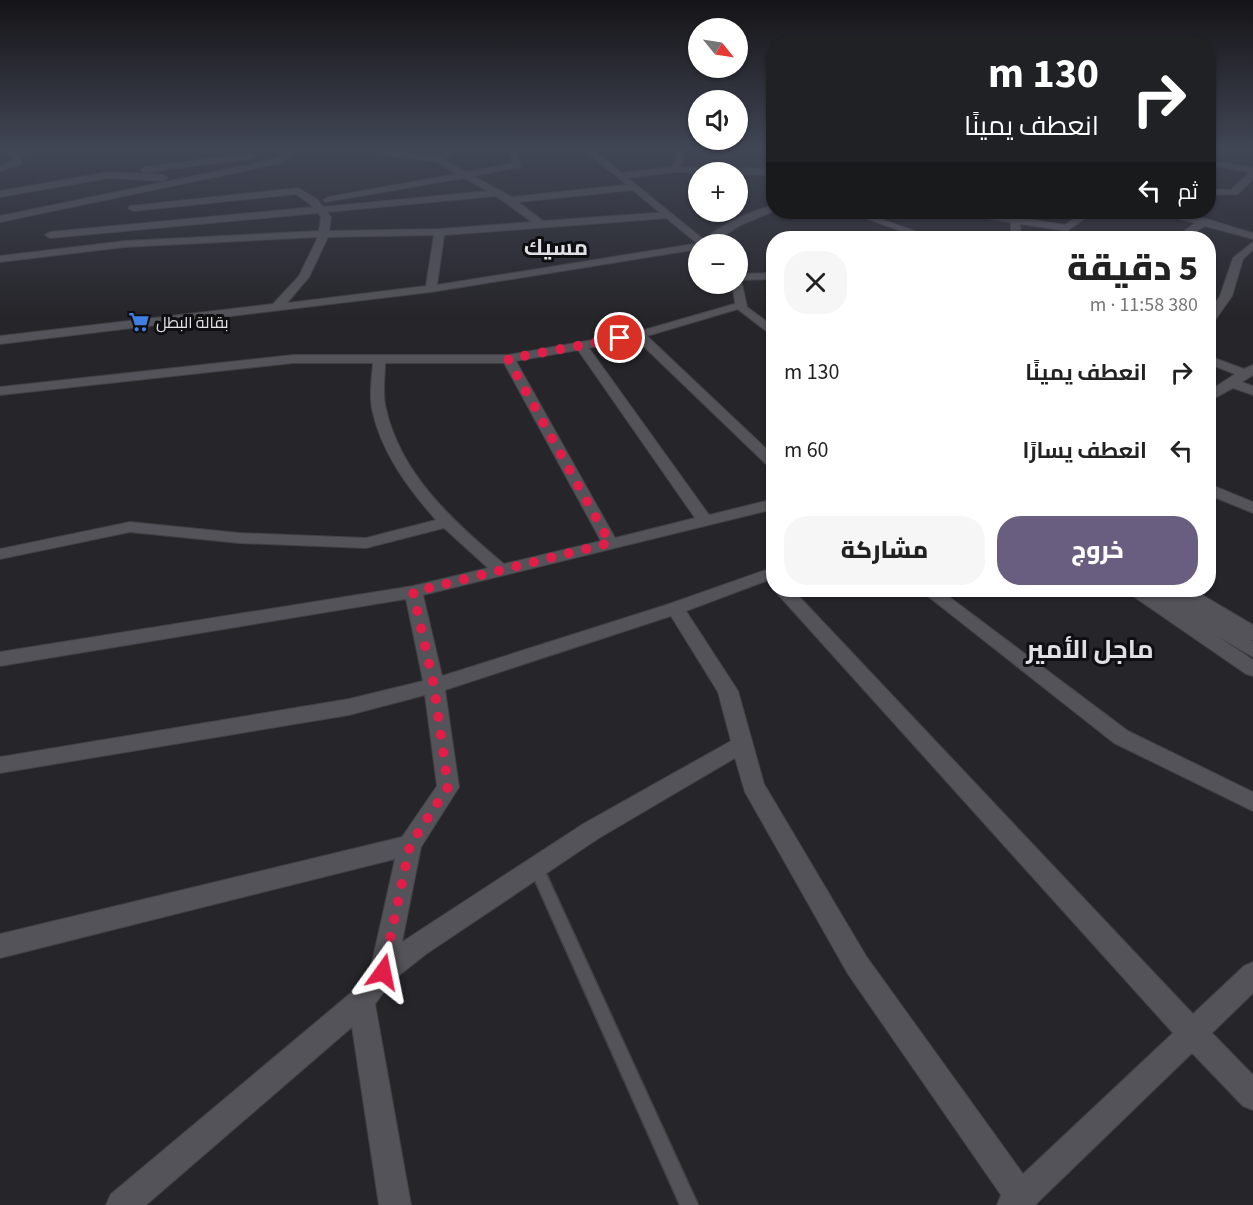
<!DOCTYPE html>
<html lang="ar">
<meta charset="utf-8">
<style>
:root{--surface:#fff;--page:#f6f6f6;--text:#222;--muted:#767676;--accent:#6a5e80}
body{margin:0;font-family:"Source Sans 3",Cairo,sans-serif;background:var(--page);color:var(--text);direction:rtl;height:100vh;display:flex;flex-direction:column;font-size:22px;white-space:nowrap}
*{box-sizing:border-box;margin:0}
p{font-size:20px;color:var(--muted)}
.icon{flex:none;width:33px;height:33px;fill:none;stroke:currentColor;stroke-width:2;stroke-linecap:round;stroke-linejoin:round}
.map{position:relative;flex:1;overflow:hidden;direction:ltr}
.drawer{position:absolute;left:766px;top:231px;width:450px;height:366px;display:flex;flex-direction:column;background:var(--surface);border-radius:24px;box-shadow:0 2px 4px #0004;direction:rtl}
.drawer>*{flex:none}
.guide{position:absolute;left:766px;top:36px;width:450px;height:183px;border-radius:24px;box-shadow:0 2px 4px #0004;direction:rtl;background:#202124;color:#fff;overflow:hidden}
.needle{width:39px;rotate:120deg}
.fabs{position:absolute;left:688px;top:18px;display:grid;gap:12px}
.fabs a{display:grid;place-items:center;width:60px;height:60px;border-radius:50%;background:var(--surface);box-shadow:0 2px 4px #0004;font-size:30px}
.pin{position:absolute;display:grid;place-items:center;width:51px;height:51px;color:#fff;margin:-26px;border:3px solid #fff;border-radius:50%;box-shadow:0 2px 6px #0007}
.me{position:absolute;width:66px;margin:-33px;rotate:12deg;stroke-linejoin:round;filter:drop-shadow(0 0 4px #0008)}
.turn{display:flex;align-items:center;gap:21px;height:126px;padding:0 18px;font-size:27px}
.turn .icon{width:78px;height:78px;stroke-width:2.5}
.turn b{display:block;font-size:42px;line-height:51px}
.then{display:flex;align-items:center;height:57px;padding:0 18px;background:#0003;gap:12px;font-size:22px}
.round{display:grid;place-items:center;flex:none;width:63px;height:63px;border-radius:24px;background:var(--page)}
.head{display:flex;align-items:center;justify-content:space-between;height:102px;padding:0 18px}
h1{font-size:36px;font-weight:800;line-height:45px}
.action{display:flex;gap:12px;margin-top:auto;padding:12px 18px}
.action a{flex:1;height:69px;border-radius:24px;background:var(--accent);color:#fff;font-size:24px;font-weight:800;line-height:69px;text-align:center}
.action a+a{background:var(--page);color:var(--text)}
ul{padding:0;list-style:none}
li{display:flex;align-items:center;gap:18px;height:78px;padding:0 18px}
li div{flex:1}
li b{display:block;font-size:22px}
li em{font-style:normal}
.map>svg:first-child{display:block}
</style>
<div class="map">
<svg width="1253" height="1205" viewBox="0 0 1253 1205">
<rect width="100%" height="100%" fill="#26252a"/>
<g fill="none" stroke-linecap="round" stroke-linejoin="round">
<g stroke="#414045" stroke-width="3">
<path id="lane" d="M536,861L541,863L543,867L698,1205H680L529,867L531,863Z"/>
</g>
<g stroke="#414045" stroke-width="2">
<path id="street" d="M6,148H162L158,150L18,154L22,164L0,171V165L14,161Z
M289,148H298L282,163L0,222V216L276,159Z
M343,148L389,149L437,157L447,148H456L444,160L466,172L513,163L510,150L516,148L521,167L473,176L512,197L634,184L638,187L634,190L518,202L543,221L669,212L674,215L669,218L444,235L437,285L700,243C720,225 748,212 774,205V211L741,225L711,244H699V249L431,292L0,344V336L273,304L299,276L318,237L125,247L0,262V256L125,241L319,231L321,217L318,213L50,238L45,235L50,232L314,207L296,194L133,211L128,208L130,206L298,188L318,200L323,207L488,191L464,178L325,202L323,200L328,197L457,174L437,162ZM496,196L532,222L439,229L329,231L331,217L327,212ZM434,235L426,286L287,303L309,277L328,237Z
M679,148H687L680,167L774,169V175L675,172L620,179L616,176L620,173L672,167Z
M251,154L255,156L254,158L144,173L140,170L144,167Z
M1209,161L1253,167V179L1238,194L1209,195V189L1231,190L1250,172L1209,165Z
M109,172L164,175L168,178L164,181L109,178L0,197V191Z
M848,212H861L934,238H921Z
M958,212H978L1010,216L1011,212H1019L1020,218L1065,225L1084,212H1094L1067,231L1020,224L1021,238H1011V222L963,215Z
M1162,212C1193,212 1223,225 1253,233V239L1205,226L1186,238H1175L1195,223L1163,214Z
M1253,242V250L1243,259L1232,296L1213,323L1209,325V312L1220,296L1233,258Z
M774,273V279L738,280V274Z
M741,302L747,305L745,307L647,336L774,456V468L769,467L636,339L589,348L709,515L774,499V509L423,595L442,676L669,604L774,567V578L686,611L738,691L764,784L866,956L1023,1174L1173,1033L774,590H793L1193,1014L1244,966L1253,962V993L1212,1033L1253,1075V1110L1243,1106L1192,1053L1035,1205H997L1001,1195L848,974L745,792L735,758L599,838L426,954L392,981L375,1004L411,1205H379L352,1027L146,1205H106L111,1194L352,992L371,967L395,859L0,958V934L402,837L437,786L425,695L349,715L0,773V757L349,699L423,681L406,599L0,666V652L413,586L488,568L444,528L366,548L239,543L130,532L0,559V549L130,522L239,533L366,538L436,520C408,488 381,452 372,409C369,394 372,378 373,363H293L0,395V387L293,355H508L637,332ZM578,350L695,518L615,538L516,361ZM385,363H504L601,541L504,564C454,522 401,475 386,409C382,394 385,378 385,363ZM671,616L718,692L731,741L583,824L402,942L421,847L459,787L445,690Z
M1209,356L1244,369L1253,365V375L1242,382L1253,386V395L1233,388L1209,401V391L1235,374L1209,364Z
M1209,484L1253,502V513L1209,495Z
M920,590H940L1128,731L1253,792V811L1114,743Z"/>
</g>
<g stroke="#414045" stroke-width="2">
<path id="secondary" d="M582,148H591L709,244L699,245Z
M738,281L742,284L747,307L774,327V337L736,308L732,284H738Z
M1127,590H1148L1154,594L1153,590H1194L1253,625V640H1251L1253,641V657L1217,636L1253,660V676L1246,674L1130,594Z"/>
</g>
<use href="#lane" fill="#545359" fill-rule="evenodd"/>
<use href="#street" fill="#545359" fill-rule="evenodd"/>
<use href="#secondary" fill="#545359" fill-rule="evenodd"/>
</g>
<linearGradient id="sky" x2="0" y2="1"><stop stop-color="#151417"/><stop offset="0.47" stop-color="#414655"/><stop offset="1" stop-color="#414655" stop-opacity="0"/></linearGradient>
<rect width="1253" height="317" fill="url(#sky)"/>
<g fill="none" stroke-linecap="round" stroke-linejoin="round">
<path stroke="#e11d48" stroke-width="10" stroke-dasharray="0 18" d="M383,972L410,845L448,787L434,686L413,592L610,543L508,359L620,338"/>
</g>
<defs>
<g id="supermarket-bare" transform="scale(1.62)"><path d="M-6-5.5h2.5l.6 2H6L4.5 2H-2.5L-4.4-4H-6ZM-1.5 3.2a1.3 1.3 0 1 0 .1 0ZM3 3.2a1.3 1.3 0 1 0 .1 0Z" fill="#3f7fe0" stroke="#0f0e11" stroke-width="2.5" paint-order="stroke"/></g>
</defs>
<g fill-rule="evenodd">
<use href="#supermarket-bare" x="139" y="322"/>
</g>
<g text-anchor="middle" stroke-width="6" stroke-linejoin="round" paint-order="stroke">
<g font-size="16" fill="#e0dfe3" stroke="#0f0e11" text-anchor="start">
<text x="156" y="328">بقالة البطل</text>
</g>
<g font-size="22" font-weight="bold" fill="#e0dfe3" stroke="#0f0e11">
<text x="556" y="255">مسيك</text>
</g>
<g font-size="26" font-weight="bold" fill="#e0dfe3" stroke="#0f0e11">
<text x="1090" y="658">ماجل الأمير</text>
</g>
</g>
</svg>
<div class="fabs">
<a><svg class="needle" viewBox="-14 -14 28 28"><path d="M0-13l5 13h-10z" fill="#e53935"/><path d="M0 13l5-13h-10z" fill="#767676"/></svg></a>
<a><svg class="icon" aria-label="sound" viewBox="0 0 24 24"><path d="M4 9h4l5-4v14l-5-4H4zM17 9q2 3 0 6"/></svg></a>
<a>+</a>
<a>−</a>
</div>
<div class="pin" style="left:620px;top:338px;background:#d93025"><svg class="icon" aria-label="arrive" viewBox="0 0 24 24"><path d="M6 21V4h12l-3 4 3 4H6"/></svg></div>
<svg class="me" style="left:383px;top:972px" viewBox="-20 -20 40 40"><path d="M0-17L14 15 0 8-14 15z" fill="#e11d48" stroke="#fff" stroke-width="4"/></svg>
<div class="guide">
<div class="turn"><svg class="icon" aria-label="right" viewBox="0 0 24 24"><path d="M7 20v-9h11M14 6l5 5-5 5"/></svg><div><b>130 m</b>انعطف يمينًا</div></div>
<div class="then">ثم<svg class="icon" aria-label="left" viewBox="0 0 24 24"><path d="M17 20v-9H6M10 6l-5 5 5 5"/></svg></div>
</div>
<section class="drawer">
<div class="head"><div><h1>5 دقيقة</h1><p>380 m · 11:58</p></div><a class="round"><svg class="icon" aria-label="close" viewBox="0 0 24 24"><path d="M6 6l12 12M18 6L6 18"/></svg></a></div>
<ul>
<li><svg class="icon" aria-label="right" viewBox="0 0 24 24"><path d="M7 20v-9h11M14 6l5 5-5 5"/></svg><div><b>انعطف يمينًا</b></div><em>130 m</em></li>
<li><svg class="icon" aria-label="left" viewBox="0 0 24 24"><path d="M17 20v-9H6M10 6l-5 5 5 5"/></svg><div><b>انعطف يسارًا</b></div><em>60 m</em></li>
</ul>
<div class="action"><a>خروج</a><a>مشاركة</a></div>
</section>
</div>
